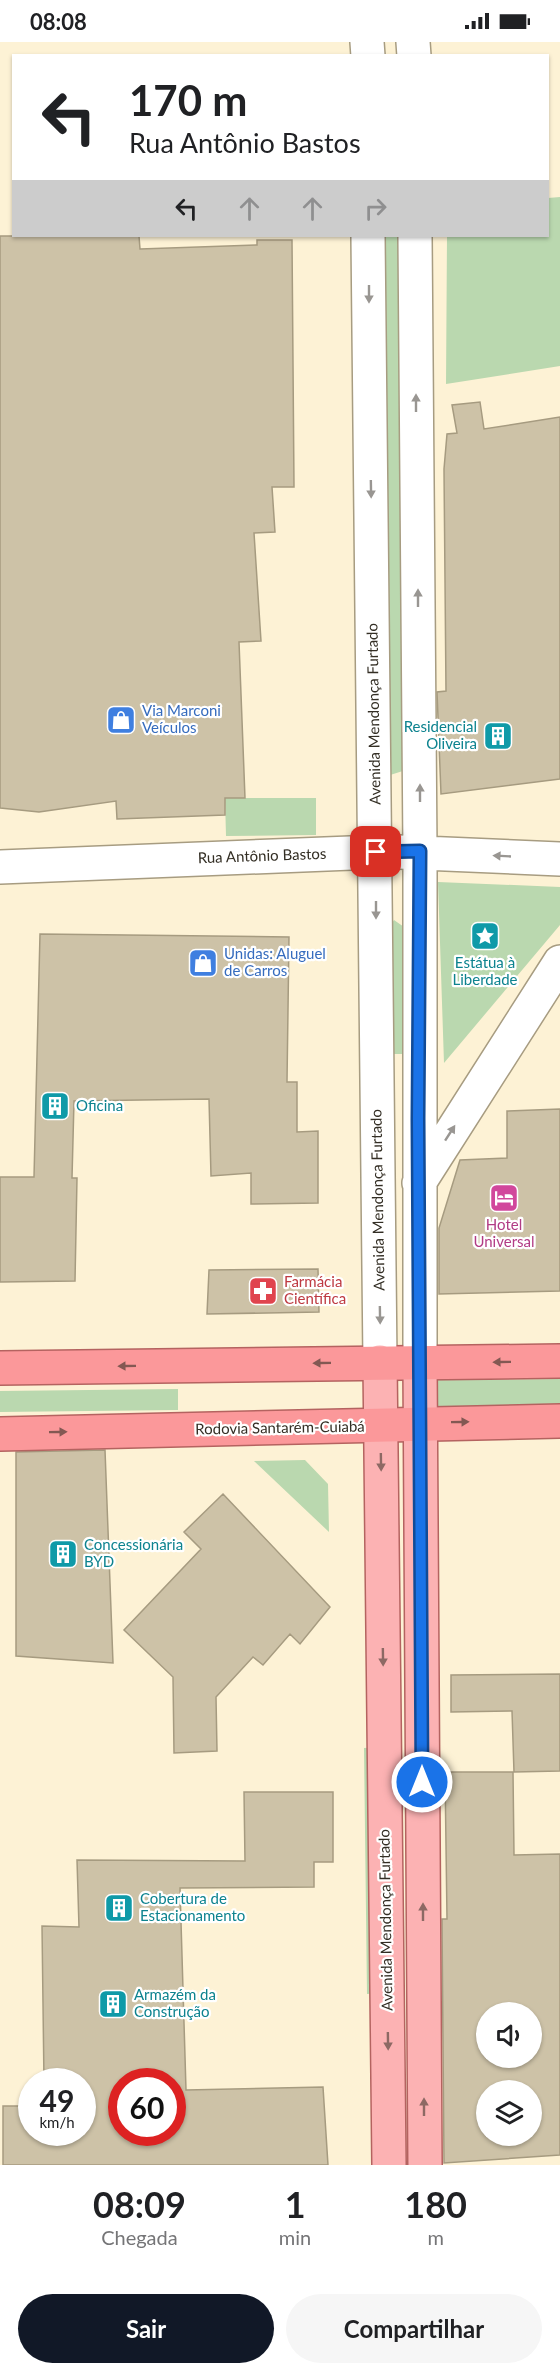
<!DOCTYPE html>
<html lang="pt">
<meta charset="utf-8">
<style>
:root{--surface:#fff;--page:#f6f6f6;--text:#202124;--muted:#757577;--accent:#111827}
body{margin:0;font-family:Lato,sans-serif;background:var(--page);color:var(--text);height:100vh;display:flex;flex-direction:column;font-size:22px;white-space:nowrap}
*{box-sizing:border-box;margin:0}
p{font-size:20px;color:var(--muted)}
.icon{flex:none;width:33px;height:33px;fill:none;stroke:currentColor;stroke-width:2;stroke-linecap:round;stroke-linejoin:round}
.map{position:relative;height:2123px;overflow:hidden}
.drawer{display:flex;flex-direction:column;background:var(--surface);flex:1}
.drawer>*{flex:none}
.banner{position:absolute;left:12px;top:12px;width:537px;height:183px;border-radius:0px;box-shadow:0 2px 4px #0004;background:#fff;color:var(--text);overflow:hidden}
.fabs{position:absolute;left:476px;top:1960px;display:grid;gap:12px}
.fabs a{display:grid;place-items:center;width:66px;height:66px;border-radius:50%;background:var(--surface);box-shadow:0 2px 4px #0004;font-size:30px}
.speed{position:absolute;left:18px;top:2026px;display:flex;gap:12px;font-size:30px;font-weight:700;text-align:center}
.speed>*{display:grid;place-content:center;width:78px;height:78px;border-radius:50%;background:var(--surface);box-shadow:0 2px 4px #0004;line-height:1}
.speed small{font-size:15px;font-weight:400}
.speed .limit{border:9px solid #d22;background:#fff;color:#111}
.pin{position:absolute;display:grid;place-items:center;width:51px;height:51px;color:#fff;margin:-26px;border-radius:12px;box-shadow:0 3px 9px #0006}
.me{position:absolute;width:66px;margin:-33px;rotate:0deg;stroke-linejoin:round;filter:drop-shadow(0 0 4px #0008)}
.turn{display:flex;align-items:center;gap:21px;height:126px;padding:0 18px;font-size:27px}
.turn .icon{width:78px;height:78px;stroke-width:2.5}
.turn b{display:block;font-size:42px;line-height:51px}
.lanes{display:flex;align-items:center;height:57px;padding:0 18px;background:#0003;justify-content:center;gap:30px;direction:ltr}
.lanes .off{opacity:.35}
.eta{display:flex;justify-content:space-evenly;align-items:center;height:102px;text-align:center}
.eta b{font-size:36px;font-weight:700;line-height:42px}
.cta{display:flex;gap:12px;margin-top:auto;padding:12px 18px}
.cta a{flex:1;height:69px;border-radius:36px;background:var(--accent);color:#fff;font-size:24px;font-weight:700;line-height:69px;text-align:center}
.cta a+a{background:var(--page);color:var(--text)}
.status{display:flex;justify-content:space-between;align-items:center;height:42px;padding:0 30px;background:var(--surface);direction:ltr}
.status svg{height:16px;fill:currentColor}
.map>svg:first-child{display:block}
</style>
<div class="status"><b>08:08</b><svg viewBox="0 0 49 12"><path d="M0 12V9h3v3zM5 12V6h3v6zM10 12V3h3v9zM15 12V0h3v12zM26 1h20v11H26zM47 4h2v5h-2z"/></svg></div>
<div class="map">
<svg width="560" height="2123" viewBox="0 0 560 2123">
<rect width="100%" height="100%" fill="#fdf2d5"/>
<path fill="#bad8af" d="M560,155V324L446,342L447,194H548V156Z
M383,194H398L406,728L387,734Z
M225,756H316V793L226,794Z
M438,840L560,845V883L444,1021Z
M394,878L404,885L406,1012H388L386,891Z
M560,1337V1365L437,1366L431,1342L438,1338Z
M178,1347V1368L0,1370V1349Z
M305,1418L328,1442L329,1490L254,1419Z
M378,1705L380,1951L367,1952L364,1706Z"/>
<path fill="#cdc2a7" stroke="#a69b80" stroke-width="1.5" fill-rule="evenodd" d="M0,194H139L140,207L257,203V198H292L294,445H272L275,490L254,491L261,599L239,600L245,756H225V773L117,777L116,759L39,770L0,766Z
M480,360L484,387L560,375V737L441,752L437,650L446,649L444,427L447,392L457,391L452,363Z
M40,892L289,895L287,1040H297V1090L318,1089V1161L251,1162V1131L211,1134L209,1057L74,1059L72,1136H77L75,1239L0,1240V1135H34Z
M560,1067V1249L439,1252V1186L460,1118L507,1116V1069Z
M318,1227L319,1270L207,1272L209,1228Z
M105,1408L113,1621L16,1614V1410Z
M223,1452L330,1565L300,1602L290,1592L263,1623L253,1615L216,1655L217,1709L174,1711L173,1635L124,1588L201,1507L184,1490Z
M560,1632V1729L514,1730L512,1669L451,1670V1633Z
M445,1730H513L514,1813L560,1812V2113L444,2121L442,1877H447ZM486,1971H531V2016H486ZM486,2049H531V2094H486Z
M244,1750H333V1820H314V1845L180,1846L186,2048L323,2045L328,2123H3V2064H32V2091H82V2040H44L42,1884L79,1885L77,1818L245,1819ZM122,2040H172V2091H122Z"/>
<g fill="none" stroke-linecap="round" stroke-linejoin="round">
<g stroke="#a79c81" stroke-width="36">
<path id="minor" d="M0,825L376,810"/>
</g>
<g stroke="#a79c81" stroke-width="36">
<path id="tertiary" d="M367,0L368,14
M413,0L414,14
M368,194L380,1320
M415,194L420,809V1321
M399,810L560,817
M419,1141L560,920"/>
</g>
<g stroke="#b46360" stroke-width="36">
<path id="primary" d="M380,1320L389,2123
M420,1321L425,2123"/>
</g>
<g stroke="#b46360" stroke-width="36">
<path id="trunk" d="M0,1326L560,1319
M0,1392L560,1379"/>
</g>
<use href="#minor" stroke="#fff" stroke-width="33"/>
<use href="#tertiary" stroke="#fff" stroke-width="33"/>
<use href="#primary" stroke="#fcb2b3" stroke-width="33"/>
<use href="#trunk" stroke="#fb989a" stroke-width="33"/>
</g>
<defs><path id="oneway-solid" d="M-6-.8H1V-3.2L6.5 0L1 3.2V.8H-6Z" transform="scale(1.5)"/></defs>
<g fill="#999692">
<use href="#oneway-solid" transform="translate(369 252) rotate(90)"/>
<use href="#oneway-solid" transform="translate(416 361) rotate(-90)"/>
<use href="#oneway-solid" transform="translate(371 447) rotate(89)"/>
<use href="#oneway-solid" transform="translate(418 556) rotate(-90)"/>
<use href="#oneway-solid" transform="translate(420 751) rotate(-90)"/>
<use href="#oneway-solid" transform="translate(502 814) rotate(-177)"/>
<use href="#oneway-solid" transform="translate(376 868) rotate(90)"/>
<use href="#oneway-solid" transform="translate(450 1091) rotate(-57)"/>
<use href="#oneway-solid" transform="translate(380 1273) rotate(89)"/>
</g>
<g fill="#835853">
<use href="#oneway-solid" transform="translate(502 1320) rotate(179)"/>
<use href="#oneway-solid" transform="translate(322 1321) rotate(179)"/>
<use href="#oneway-solid" transform="translate(127 1324) rotate(179)"/>
<use href="#oneway-solid" transform="translate(460 1380) rotate(-1)"/>
<use href="#oneway-solid" transform="translate(58 1390) rotate(-1)"/>
</g>
<g fill="#8d6964">
<use href="#oneway-solid" transform="translate(381 1420) rotate(89)"/>
<use href="#oneway-solid" transform="translate(383 1615) rotate(89)"/>
<use href="#oneway-solid" transform="translate(423 1870) rotate(-90)"/>
<use href="#oneway-solid" transform="translate(388 1999) rotate(89)"/>
<use href="#oneway-solid" transform="translate(424 2065) rotate(-90)"/>
</g>
<g fill="none" stroke-linecap="round" stroke-linejoin="round">
<g stroke="#114b97" stroke-width="15">
<path id="route" d="M376,810L420,809L418,1077L422,1740"/>
</g>
<use href="#route" stroke="#1a73e8" stroke-width="10"/>
</g>
<defs>
<g id="shop-square" transform="scale(1.5)"><rect x="-9" y="-9" width="18" height="18" rx="4" fill="#3f7fe0" stroke="#fff"/><path d="M-5-2.5h2.3a2.7 3.5 0 0 1 5.4 0H5L5.5 6h-11ZM-1.5-2.5h3a1.5 2.3 0 0 0-3 0Z" fill="#fff"/></g>
<g id="building-square" transform="scale(1.5)"><rect x="-9" y="-9" width="18" height="18" rx="4" fill="#0f9aa8" stroke="#fff"/><path d="M-4-6H4V6H1V3H-1V6H-4ZM-2.5-4.3h1.7v1.8h-1.7ZM.8-4.3h1.7v1.8H.8ZM-2.5-1h1.7V.8h-1.7ZM.8-1h1.7V.8H.8Z" fill="#fff"/></g>
<g id="sight-square" transform="scale(1.5)"><rect x="-9" y="-9" width="18" height="18" rx="4" fill="#0f9aa8" stroke="#fff"/><path d="M0-6L1.8-2.2L6-1.7L2.9 1.2L3.7 5.4L0 3.3L-3.7 5.4L-2.9 1.2L-6-1.7L-1.8-2.2Z" fill="#fff"/></g>
<g id="hotel-square" transform="scale(1.5)"><rect x="-9" y="-9" width="18" height="18" rx="4" fill="#d1479c" stroke="#fff"/><path d="M-6-4.5h1.5V1H6V5H4.5V3h-9V5H-6ZM-4 0a1.8 1.8 0 1 1 3.6 0ZM.5 0V-2.5h3Q6-2.5 6 0Z" fill="#fff"/></g>
<g id="pharmacy-square" transform="scale(1.5)"><rect x="-9" y="-9" width="18" height="18" rx="4" fill="#e0444e" stroke="#fff"/><path d="M-2-6h4v4h4v4h-4v4h-4v-4h-4v-4h4Z" fill="#fff"/></g>
</defs>
<g fill-rule="evenodd">
<use href="#shop-square" x="121" y="678"/>
<use href="#building-square" x="498" y="694"/>
<use href="#sight-square" x="485" y="894"/>
<use href="#shop-square" x="203" y="921"/>
<use href="#building-square" x="55" y="1064"/>
<use href="#hotel-square" x="504" y="1156"/>
<use href="#pharmacy-square" x="263" y="1249"/>
<use href="#building-square" x="63" y="1512"/>
<use href="#building-square" x="119" y="1866"/>
<use href="#building-square" x="113" y="1962"/>
</g>
<g text-anchor="middle" stroke-width="4.5" stroke-linejoin="round" paint-order="stroke">
<g font-size="15" fill="#366cbe" stroke="#fff" text-anchor="start">
<text x="142" y="674">Via Marconi<tspan x="142" dy="17">Veículos</tspan></text>
<text x="224" y="917">Unidas: Aluguel<tspan x="224" dy="17">de Carros</tspan></text>
</g>
<g font-size="15" fill="#332e24" stroke="#fff">
<text transform="translate(374 672) rotate(-91)" y="5">Avenida Mendonça Furtado</text>
<text transform="translate(262 814) rotate(-2)" y="5">Rua Antônio Bastos</text>
<text transform="translate(378 1158) rotate(-91)" y="5">Avenida Mendonça Furtado</text>
<text transform="translate(280 1386) rotate(-1)" y="5">Rodovia Santarém-Cuiabá</text>
<text transform="translate(386 1878) rotate(-91)" y="5">Avenida Mendonça Furtado</text>
</g>
<g font-size="15" fill="#0d838f" stroke="#fff" text-anchor="start">
<text x="477" y="690" text-anchor="end">Residencial<tspan x="477" dy="17">Oliveira</tspan></text>
<text x="485" y="926" text-anchor="middle">Estátua à<tspan x="485" dy="17">Liberdade</tspan></text>
<text x="76" y="1069">Oficina</text>
<text x="84" y="1508">Concessionária<tspan x="84" dy="17">BYD</tspan></text>
<text x="140" y="1862">Cobertura de<tspan x="140" dy="17">Estacionamento</tspan></text>
<text x="134" y="1958">Armazém da<tspan x="134" dy="17">Construção</tspan></text>
</g>
<g font-size="15" fill="#b23c85" stroke="#fff">
<text x="504" y="1188">Hotel<tspan x="504" dy="17">Universal</tspan></text>
</g>
<g font-size="15" fill="#be3a42" stroke="#fff" text-anchor="start">
<text x="284" y="1245">Farmácia<tspan x="284" dy="17">Científica</tspan></text>
</g>
</g>
</svg>
<div class="fabs">
<a><svg class="icon" aria-label="sound" viewBox="0 0 24 24"><path d="M4 9h4l5-4v14l-5-4H4zM17 9q2 3 0 6"/></svg></a>
<a><svg class="icon" aria-label="layers" viewBox="0 0 24 24"><path d="M12 4l9 5-9 5-9-5zM3 14l9 5 9-5"/></svg></a>
</div>
<div class="speed"><div>49<small>km/h</small></div><div class="limit">60</div></div>
<div class="pin" style="left:376px;top:810px;background:#d93025"><svg class="icon" aria-label="arrive" viewBox="0 0 24 24"><path d="M6 21V4h12l-3 4 3 4H6"/></svg></div>
<svg class="me" style="left:422px;top:1740px" viewBox="-20 -20 40 40"><circle r="17" fill="#1a73e8" stroke="#fff" stroke-width="3"/><path d="M0-11L8 9 0 5-8 9z" fill="#fff"/></svg>
<div class="banner">
<div class="turn"><svg class="icon" aria-label="left" viewBox="0 0 24 24"><path d="M17 20v-9H6M10 6l-5 5 5 5"/></svg><div><b>170 m</b>Rua Antônio Bastos</div></div>
<div class="lanes"><svg class="icon" aria-label="left" viewBox="0 0 24 24"><path d="M17 20v-9H6M10 6l-5 5 5 5"/></svg><svg class="icon off" aria-label="ahead" viewBox="0 0 24 24"><path d="M12 20V5M6 11l6-6 6 6"/></svg><svg class="icon off" aria-label="ahead" viewBox="0 0 24 24"><path d="M12 20V5M6 11l6-6 6 6"/></svg><svg class="icon off" aria-label="right" viewBox="0 0 24 24"><path d="M7 20v-9h11M14 6l5 5-5 5"/></svg></div>
</div>
</div>
<section class="drawer">
<div class="eta">
<div><b>08:09</b><p>Chegada</p></div>
<div><b>1</b><p>min</p></div>
<div><b>180</b><p>m</p></div>
</div>
<div class="cta"><a>Sair</a><a>Compartilhar</a></div>
</section>
